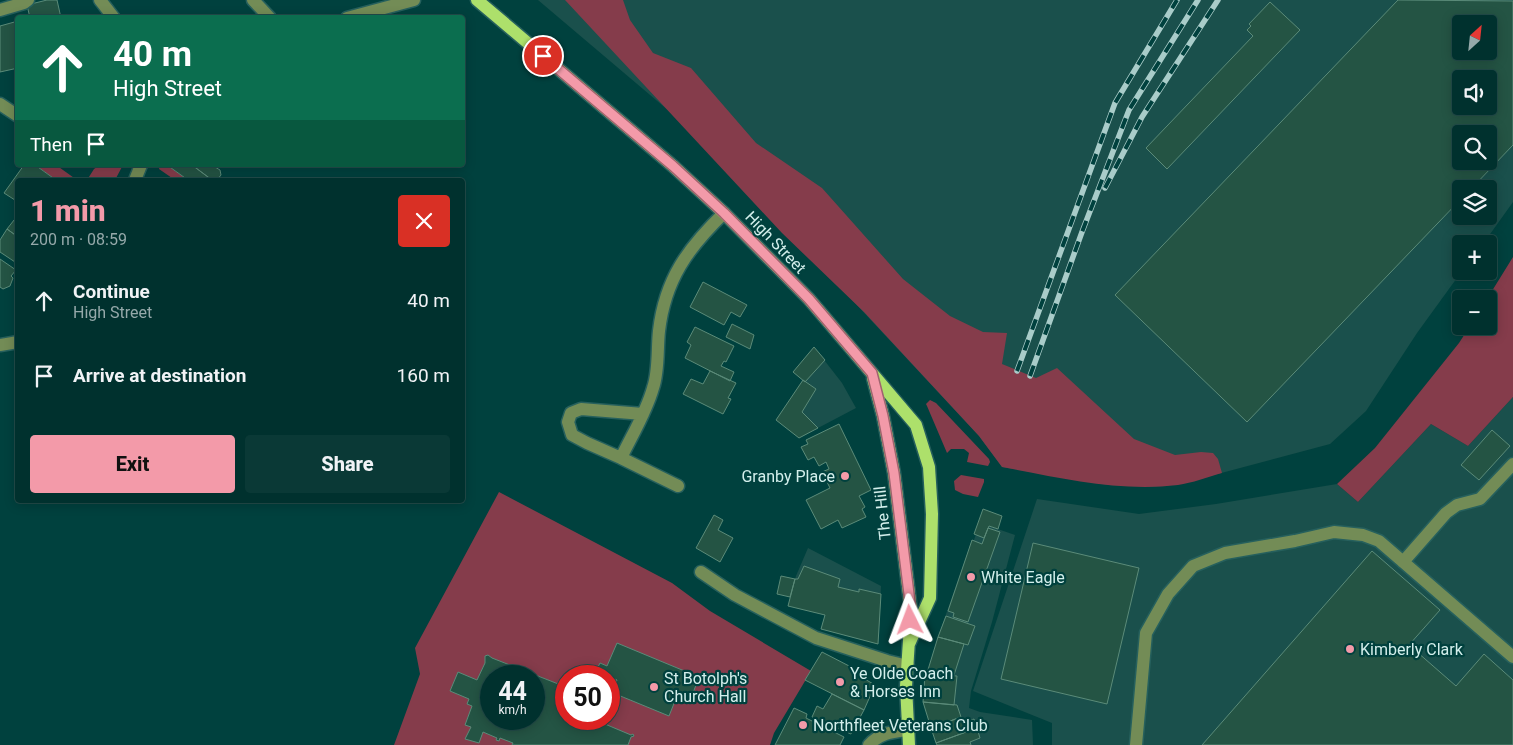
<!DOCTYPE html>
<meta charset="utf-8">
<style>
:root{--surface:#00312e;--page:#0a3936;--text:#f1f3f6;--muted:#95a9aa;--line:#224c4a;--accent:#f39aa9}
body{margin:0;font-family:Roboto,sans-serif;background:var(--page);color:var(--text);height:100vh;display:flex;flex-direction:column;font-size:19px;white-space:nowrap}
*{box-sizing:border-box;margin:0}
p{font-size:16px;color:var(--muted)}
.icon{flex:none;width:28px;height:28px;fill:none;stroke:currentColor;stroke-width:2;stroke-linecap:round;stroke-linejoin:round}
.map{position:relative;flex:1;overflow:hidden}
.side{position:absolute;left:15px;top:178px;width:450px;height:325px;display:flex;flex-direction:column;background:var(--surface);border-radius:5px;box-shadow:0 2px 12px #0003,0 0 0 1px var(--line)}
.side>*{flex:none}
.top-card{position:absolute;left:15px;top:15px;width:450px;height:152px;border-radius:5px;box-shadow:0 2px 12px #0003,0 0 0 1px var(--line);background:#0b6e4f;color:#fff;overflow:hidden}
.needle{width:32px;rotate:27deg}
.buttons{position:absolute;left:1452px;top:15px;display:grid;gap:10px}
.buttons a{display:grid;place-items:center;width:45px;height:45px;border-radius:5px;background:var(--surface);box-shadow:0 2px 12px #0003,0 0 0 1px var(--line);font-size:25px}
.speed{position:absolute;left:480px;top:665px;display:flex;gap:10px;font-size:25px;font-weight:700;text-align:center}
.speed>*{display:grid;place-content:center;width:65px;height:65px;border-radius:50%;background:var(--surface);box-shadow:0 2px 12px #0003,0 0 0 1px var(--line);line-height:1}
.speed small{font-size:12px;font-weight:400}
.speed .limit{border:8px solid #d22;background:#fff;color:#111}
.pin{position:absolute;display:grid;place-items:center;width:42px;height:42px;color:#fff;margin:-21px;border:2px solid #fff;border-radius:50%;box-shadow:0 1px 5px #0007}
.me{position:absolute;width:55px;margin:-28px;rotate:357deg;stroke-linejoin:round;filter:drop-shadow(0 0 4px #0008)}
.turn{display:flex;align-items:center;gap:18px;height:105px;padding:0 15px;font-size:22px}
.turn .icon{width:65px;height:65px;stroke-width:2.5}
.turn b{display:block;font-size:35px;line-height:42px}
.then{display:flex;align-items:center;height:48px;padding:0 15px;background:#0003;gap:10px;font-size:19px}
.round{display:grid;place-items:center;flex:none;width:52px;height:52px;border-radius:5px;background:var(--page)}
.headline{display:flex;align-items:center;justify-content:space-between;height:85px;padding:0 15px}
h1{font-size:30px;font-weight:800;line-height:38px;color:var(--accent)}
.button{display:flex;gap:10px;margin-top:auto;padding:10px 15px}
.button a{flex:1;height:58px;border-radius:5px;background:var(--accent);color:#111;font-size:20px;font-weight:800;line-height:58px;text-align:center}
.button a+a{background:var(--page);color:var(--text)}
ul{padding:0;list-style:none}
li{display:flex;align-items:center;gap:15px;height:75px;padding:0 15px}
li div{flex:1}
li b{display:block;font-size:19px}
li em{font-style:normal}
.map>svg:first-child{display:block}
</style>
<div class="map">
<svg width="1513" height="745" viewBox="0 0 1513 745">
<rect width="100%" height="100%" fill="#00413e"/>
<path fill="#1a504c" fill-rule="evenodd" d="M538,0H1513V202L1483,244H1461L1462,271L1417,333L1366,411L1330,444L1180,484L1152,487L1108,485L1002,467L979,436L702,139ZM1461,24H1489V51H1461ZM1461,79H1489V106H1461ZM1461,134H1489V161H1461ZM1461,189H1489V216H1461Z
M814,347L842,383L856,408L799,438L776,420L803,381L793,372Z
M1513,397V745H1052V723L973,691L1037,499L1139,514L1216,504L1337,484L1358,502L1431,424L1468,446Z
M989,526L1015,535L992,622L971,691L969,708L980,712L1032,720L1033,745H937L923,702L925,674H927L938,637L972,540H974L976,534L984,537Z
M808,548L881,586L878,644L821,629L825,615L788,606L796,576Z"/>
<path fill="#853c4b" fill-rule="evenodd" d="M565,0H623L630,20L653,53L691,68L756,143L822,188L903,279L950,316L983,332L1007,333L1002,364L1036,378L1057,368L1134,439L1175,455L1201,452L1213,453L1218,459L1222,473C1208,477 1192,483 1178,485C1119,492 1060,478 1002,467L979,436L864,312L782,233Z
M35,165H56L77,180H56Z
M100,165H123L115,180H87L94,169Z
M160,165H167L188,180H171L172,178L159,169Z
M1513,257V397L1468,446L1431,424L1358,502L1337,484L1375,448L1459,343L1470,326H1489V299H1487Z
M930,400L936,403L989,459L990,462L988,466L967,462L969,453L964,449H951L947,453L927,406L926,404Z
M961,475L984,479V482L978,497L963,494L955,490L954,481Z
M499,492L672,583L710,611L811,671L774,733L770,745H394L420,674L415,648ZM491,676H534V719H491ZM566,676H609V719H566Z"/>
<path fill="#245444" stroke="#5b8b79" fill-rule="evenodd" d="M47,0H57L61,18H30L27,5Z
M1398,0L1513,1V145L1471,189H1461V199L1247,422L1115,295ZM1461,24H1489V51H1461ZM1461,79H1489V106H1461ZM1461,134H1489V161H1461Z
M1270,2L1300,30L1167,169L1146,148L1253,36L1247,30L1251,26L1249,24Z
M18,21V68L0,72V26Z
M24,165H35L56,180H18V202L4,193Z
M167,165H192L212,180H188Z
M192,165H216L215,167L220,170L221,175L217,180H212Z
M18,215V237L7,229Z
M7,229L18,237V264L0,252V240Z
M0,259L16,270L11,276L13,278L10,286L3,289L0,287Z
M703,282L747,305L740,317L731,312L724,325L690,307Z
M732,324L754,335L750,349L726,337Z
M695,327L734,346L726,362L724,361L721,366L734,372L730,381L685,358L691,345L687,342Z
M814,347L825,360L805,382L793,372Z
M710,371L736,383L728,398L731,399L723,414L683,394L691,379L703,384Z
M803,380L816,389L802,412L818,428L799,438L776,420Z
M839,424L871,490L859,496L865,507L862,509L866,517L842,528L838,520L821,529L806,500L830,488L822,472L829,469L826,462L819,466L814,457L808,460L801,447L808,444L806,440Z
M1492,430L1510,446L1479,480L1461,465Z
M983,509L1002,516L998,529L989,526L984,538L974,534Z
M714,515L723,520L718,530L733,538L720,562L696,548Z
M988,528L1000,532L968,622L953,617L954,613L948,611L972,540L982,544Z
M1033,543L1139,568L1107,704L1001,679Z
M1372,551L1440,610L1409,645L1456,686L1484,654L1513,680V745H1202Z
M804,566L840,579L838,587L859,592V589L881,594L878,644L821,629L825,615L788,606L795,579H798Z
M781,576L795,579L790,597L777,594Z
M946,616L975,626L968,645L938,637Z
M938,637L964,644L954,675L927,673Z
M617,643L699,677L690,701L677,696L669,716L618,695L609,718V700L617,680L596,671L600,663L607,666Z
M822,652L853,668L851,671L875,685L864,710L805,680Z
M488,655L492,658L566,687V719H593L631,735L633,734L634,736L631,737L628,745H512L513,743L500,738L499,741L496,740L497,738L483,732L479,743L465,739L471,727L465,725L472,706L467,704L469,699L450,691L458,672L477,680L485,663V656ZM491,676H534V719H491Z
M925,674L957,676L954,705L923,702Z
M832,694L864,710L851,734L812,717L817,706L823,709Z
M923,702L957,705L961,717L931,728Z
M794,708L807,714L806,718L844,737L840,745H775Z
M961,717L964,723L974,719L977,728L936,743L931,728Z
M977,728L980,738L970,742L971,745H937L936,743Z"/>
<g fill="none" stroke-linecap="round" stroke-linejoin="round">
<g stroke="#26605d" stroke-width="15">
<path id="minor" d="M100,0L114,18
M253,0L270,18
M0,10L24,3L28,0
M347,18L414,0
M0,104L18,116
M135,180L141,165
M0,345L18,342
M621,458L587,443L572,435L568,422L571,413L581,409L643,414
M678,486L621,458C632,435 646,413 653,388C659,371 657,349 659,331C665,279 688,248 724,213
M1403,562L1446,513L1457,505L1480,499L1513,464
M701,572L735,595L816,638L887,661L908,666
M869,745C880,733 891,732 907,730
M1136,745L1146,633L1168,594L1193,566L1225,553L1295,541L1334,532L1363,535L1379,541L1513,657"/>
</g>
<g stroke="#26605d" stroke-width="15">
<path id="major" d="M477,0L673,166L724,213L809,299L916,425L929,467L932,514L930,598L909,644
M873,378L883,416L894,473L911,610L906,686L909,745"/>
</g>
<use href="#minor" stroke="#738c56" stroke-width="12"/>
<use href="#major" stroke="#ade06b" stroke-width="12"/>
<g stroke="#a9ccc9" stroke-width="5.5">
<path id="rail" d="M1105,188L1142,117L1218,0
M1017,371L1115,103L1177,0
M1030,376L1082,232L1129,110L1198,0"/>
</g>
<use href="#rail" stroke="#00413e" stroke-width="4" stroke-dasharray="11" stroke-linecap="butt"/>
</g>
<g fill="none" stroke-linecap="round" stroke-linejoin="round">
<g stroke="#9e646e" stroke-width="12">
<path id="route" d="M543,56L673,166L724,213L809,299L872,373L883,416L894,473L911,610L910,620"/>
</g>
<use href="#route" stroke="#f39aa9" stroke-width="9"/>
</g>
<g fill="#f39aa9" stroke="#00413e" stroke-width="2">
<circle cx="845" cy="476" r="5"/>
<circle cx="971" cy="577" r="5"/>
<circle cx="1350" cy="649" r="5"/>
<circle cx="840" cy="682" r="5"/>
<circle cx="654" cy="687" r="5"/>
<circle cx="803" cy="725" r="5"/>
</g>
<g text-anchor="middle" stroke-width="4.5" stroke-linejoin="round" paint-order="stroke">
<g font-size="16" fill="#d3efec" stroke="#00413e">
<text transform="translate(776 242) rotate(46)" y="6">High Street</text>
<text transform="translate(882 513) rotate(-96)" y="6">The Hill</text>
</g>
<g font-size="16" fill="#d3efec" stroke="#00413e" text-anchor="start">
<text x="835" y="482" text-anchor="end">Granby Place</text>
<text x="981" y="583">White Eagle</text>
<text x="1360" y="655">Kimberly Clark</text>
<text x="850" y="679">Ye Olde Coach<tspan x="850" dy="18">&amp; Horses Inn</tspan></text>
<text x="664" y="684">St Botolph's<tspan x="664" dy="18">Church Hall</tspan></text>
<text x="813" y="731">Northfleet Veterans Club</text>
</g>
</g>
</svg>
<div class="buttons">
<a><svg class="needle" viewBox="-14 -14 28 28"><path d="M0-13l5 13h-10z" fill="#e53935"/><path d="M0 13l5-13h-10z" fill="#95a9aa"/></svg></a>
<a><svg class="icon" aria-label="sound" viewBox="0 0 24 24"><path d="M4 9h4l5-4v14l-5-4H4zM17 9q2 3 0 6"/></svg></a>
<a><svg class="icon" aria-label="search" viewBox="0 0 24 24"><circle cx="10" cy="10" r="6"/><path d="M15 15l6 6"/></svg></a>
<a><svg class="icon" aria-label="layers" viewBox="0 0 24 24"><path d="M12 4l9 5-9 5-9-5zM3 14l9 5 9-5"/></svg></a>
<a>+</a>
<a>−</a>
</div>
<div class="speed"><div>44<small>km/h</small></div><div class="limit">50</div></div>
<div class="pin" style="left:543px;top:56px;background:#d93025"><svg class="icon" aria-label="arrive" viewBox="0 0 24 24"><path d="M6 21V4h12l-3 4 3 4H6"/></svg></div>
<svg class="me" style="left:910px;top:620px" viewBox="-20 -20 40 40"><path d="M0-17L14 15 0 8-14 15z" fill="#f39aa9" stroke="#fff" stroke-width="4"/></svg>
<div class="top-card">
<div class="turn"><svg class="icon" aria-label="ahead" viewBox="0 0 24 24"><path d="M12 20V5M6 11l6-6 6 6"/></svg><div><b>40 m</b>High Street</div></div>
<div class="then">Then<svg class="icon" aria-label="arrive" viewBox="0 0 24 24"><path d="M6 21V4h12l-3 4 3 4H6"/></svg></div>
</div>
<section class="side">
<div class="headline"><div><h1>1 min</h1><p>200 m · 08:59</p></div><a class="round" style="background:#d93025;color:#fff"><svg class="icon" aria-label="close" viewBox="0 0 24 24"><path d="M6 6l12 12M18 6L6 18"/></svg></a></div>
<ul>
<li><svg class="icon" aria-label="ahead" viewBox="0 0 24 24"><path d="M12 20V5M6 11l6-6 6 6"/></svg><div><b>Continue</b><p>High Street</p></div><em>40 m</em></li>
<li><svg class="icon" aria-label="arrive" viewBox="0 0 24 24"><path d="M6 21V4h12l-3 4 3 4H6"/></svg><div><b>Arrive at destination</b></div><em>160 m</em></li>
</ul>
<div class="button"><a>Exit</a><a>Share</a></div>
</section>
</div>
